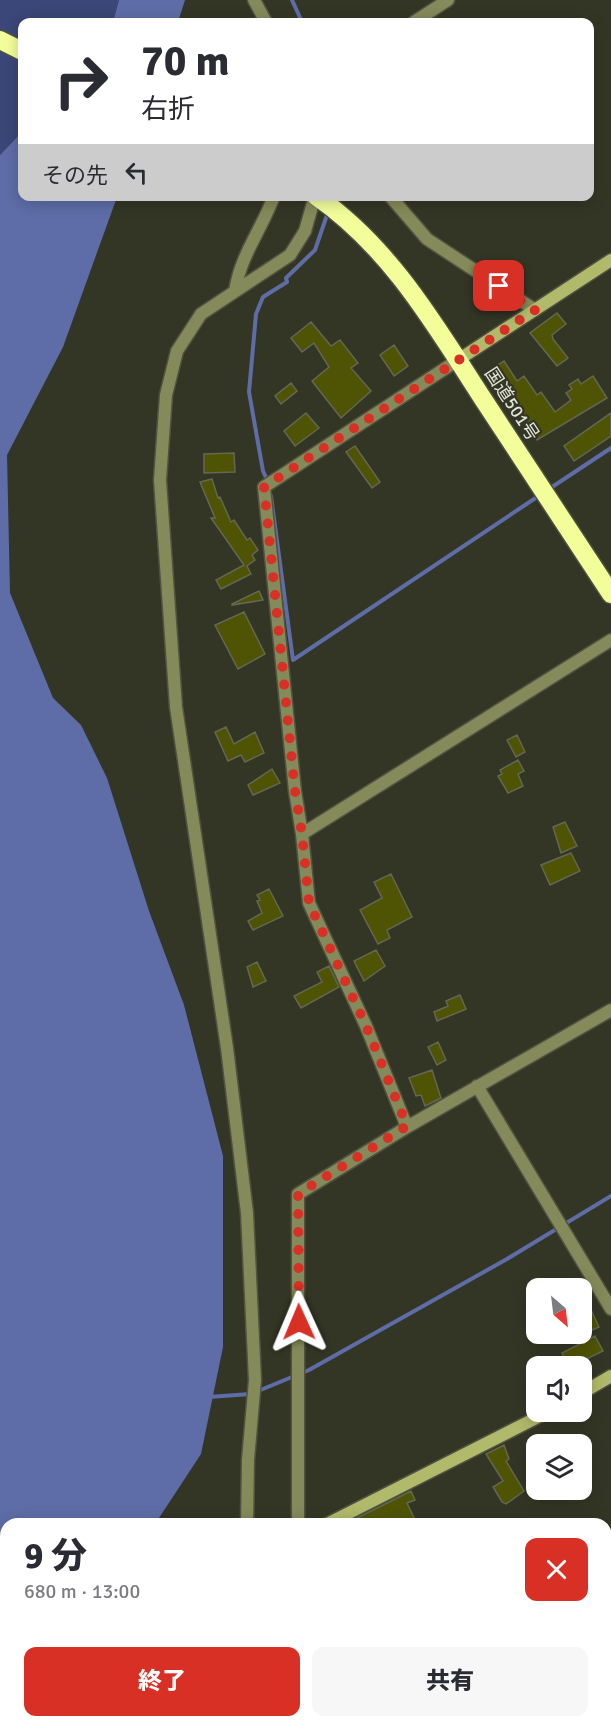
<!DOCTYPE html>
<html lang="ja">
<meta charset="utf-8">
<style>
:root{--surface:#fff;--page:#f7f7f7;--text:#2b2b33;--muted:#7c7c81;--accent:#d93025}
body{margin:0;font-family:Signika,"Noto Sans JP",sans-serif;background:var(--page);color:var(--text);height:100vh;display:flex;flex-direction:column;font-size:22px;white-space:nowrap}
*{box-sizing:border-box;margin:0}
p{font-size:20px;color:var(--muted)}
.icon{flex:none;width:33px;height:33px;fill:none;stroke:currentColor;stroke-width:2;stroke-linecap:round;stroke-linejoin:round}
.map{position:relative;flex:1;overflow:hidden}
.drawer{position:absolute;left:0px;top:1518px;width:612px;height:210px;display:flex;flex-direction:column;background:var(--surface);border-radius:18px 18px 0 0;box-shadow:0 3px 15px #0003}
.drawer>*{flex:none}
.top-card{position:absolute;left:18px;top:18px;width:576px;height:183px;border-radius:12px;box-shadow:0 3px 15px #0003;background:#fff;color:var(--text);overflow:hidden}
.needle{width:39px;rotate:152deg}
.buttons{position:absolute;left:526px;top:1278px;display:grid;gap:12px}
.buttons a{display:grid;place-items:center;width:66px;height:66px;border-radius:12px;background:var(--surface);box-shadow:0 3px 15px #0003;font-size:30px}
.pin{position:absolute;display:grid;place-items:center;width:51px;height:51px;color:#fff;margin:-26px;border-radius:12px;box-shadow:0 3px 9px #0006}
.me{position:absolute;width:66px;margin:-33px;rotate:359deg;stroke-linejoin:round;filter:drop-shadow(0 0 4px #0008)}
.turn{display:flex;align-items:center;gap:21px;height:126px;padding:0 24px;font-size:27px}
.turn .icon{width:78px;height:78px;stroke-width:2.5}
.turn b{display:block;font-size:42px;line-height:51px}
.then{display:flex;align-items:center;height:57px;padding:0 24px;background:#0003;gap:12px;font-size:22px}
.round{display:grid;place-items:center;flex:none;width:63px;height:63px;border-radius:12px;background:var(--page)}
.overview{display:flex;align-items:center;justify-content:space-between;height:102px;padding:0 24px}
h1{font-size:36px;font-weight:800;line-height:45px}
.cta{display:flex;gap:12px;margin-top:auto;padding:12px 24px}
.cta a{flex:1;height:69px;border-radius:12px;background:var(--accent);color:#fff;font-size:24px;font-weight:800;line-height:69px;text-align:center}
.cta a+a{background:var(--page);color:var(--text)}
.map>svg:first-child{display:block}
</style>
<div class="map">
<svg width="611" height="1728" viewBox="0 0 611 1728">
<rect width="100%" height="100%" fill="#343625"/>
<path fill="#3b4679" d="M0,0H119L113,22H22V132L0,155Z"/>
<path fill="#5e6da7" d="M119,0H185L178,22H113Z
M22,132V196L117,197L63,347L7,455L10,593L53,698L81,725L107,778L149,911L184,1005L223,1156V1347L201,1454L155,1524H6V1722H29L25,1728H0V155Z"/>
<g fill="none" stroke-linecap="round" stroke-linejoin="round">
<path stroke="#5e6da7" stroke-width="4" d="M292,0L302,22
M268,482L263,471L249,392L256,314L263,297L287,282L286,278L315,250L328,212
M549,489L611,448
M271,496L293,660L540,495
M258,1391L309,1370L507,1259L611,1196
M208,1397L251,1394"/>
</g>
<path fill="#4f5405" stroke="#646753" stroke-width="1.5" d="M557,313L566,324L552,335L553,339L568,358L557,366L530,333Z
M311,322L331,346L340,340L358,363L351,368L371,391L341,418L312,381L329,367L314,343L302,352L291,338Z
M394,345L408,366L394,376L380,355Z
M504,361L517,381L524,376L537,395L541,392L555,412L571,400L566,393L572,389L569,385L578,379L581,384L593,376L607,398L537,440L493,368Z
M291,383L297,391L281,404L275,396Z
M306,413L319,428L295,446L284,431Z
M611,413V436L574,461L564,446Z
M355,446L380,482L372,488L346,452Z
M234,453L235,472L204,473V454Z
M212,479L218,498L220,497L231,522L234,520L247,540L250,538L258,550L252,555L255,560L247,566L251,574L221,589L216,580L244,565L211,518H215L200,482Z
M259,591L263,600L232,605V604Z
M244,612L265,654L238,669L215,625Z
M226,727L234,744L255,732L264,753L245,762L241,755L228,761L215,732Z
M517,735L525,752L516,757L507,740Z
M518,760L524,771L518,774L523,786L508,793L498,776L502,774L500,770Z
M272,769L280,783L253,795L248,785Z
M565,822L577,846L561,853L553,827Z
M571,853L580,871L550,885L541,865Z
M391,874L412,917L387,930L390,938L378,944L360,910L382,898L374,882Z
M269,889L283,916L253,930L248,921L262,913L257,901L260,900L257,895Z
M376,950L385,966L364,981L354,961Z
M257,962L266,981L253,987L247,967Z
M329,966L339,987L301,1008L294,996L322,982L317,972Z
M460,995L466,1009L437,1021L434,1012L448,1006L446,1001Z
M438,1042L446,1060L437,1065L428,1047Z
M432,1070L441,1098L425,1106L421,1095L416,1096L409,1078Z
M582,1290L599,1327L585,1333L582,1326Z
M595,1336L603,1351L582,1361L584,1366H569L562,1353Z
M504,1445L509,1459L506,1461L524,1491L506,1504L502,1502L493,1487L503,1481L486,1454Z
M411,1491L415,1500L407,1503L417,1524H345Z"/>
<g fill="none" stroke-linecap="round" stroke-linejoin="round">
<g stroke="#505242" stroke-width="15">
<path id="street" d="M254,0L266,22
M414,22L448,0
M390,196L427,239L535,310
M235,291C241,254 261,231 274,196
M302,834L611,640
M477,1086L611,1309
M407,1127L366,1026L309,903L302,834L295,791L264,487L458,360
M247,1524L248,1460L255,1380L247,1213L227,1048L176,707L160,480L166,395L177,351L201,314L290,255L305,231L315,196
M298,1524V1194L407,1127L611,1010
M283,1722L285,1728
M203,1728L207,1722"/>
</g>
<g stroke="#505242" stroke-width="15">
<path id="secondary" d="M458,360L611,260
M582,1393L611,1376
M327,1524L548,1412"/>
</g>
<g stroke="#505242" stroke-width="21">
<path id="highway" d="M0,40L22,51
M316,196C390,247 435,325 483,399C526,464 568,529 611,594"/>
</g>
<path stroke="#87897b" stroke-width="2" stroke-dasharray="4.5 4.5" stroke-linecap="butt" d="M606,1589L611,1586
M399,1728L408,1722"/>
<use href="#street" stroke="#848a59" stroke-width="12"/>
<use href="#secondary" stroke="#b1ba6a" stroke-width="12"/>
<use href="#highway" stroke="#f3fe9b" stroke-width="18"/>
</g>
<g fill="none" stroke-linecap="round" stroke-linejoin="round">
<path stroke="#d93025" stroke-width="10" stroke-dasharray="0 18" d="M299,1322L298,1194L407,1126L366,1026L309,903L302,834L295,791L264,487L535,310L499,286"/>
</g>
<g text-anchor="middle" stroke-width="4.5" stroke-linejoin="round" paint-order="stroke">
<g font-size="18" fill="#e3e5da" stroke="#343625">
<text transform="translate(512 404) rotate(57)" y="6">国道501号</text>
</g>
</g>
</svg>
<div class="buttons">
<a><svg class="needle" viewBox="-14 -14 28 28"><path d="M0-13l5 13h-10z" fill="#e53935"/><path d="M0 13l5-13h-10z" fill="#7c7c81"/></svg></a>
<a><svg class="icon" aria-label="sound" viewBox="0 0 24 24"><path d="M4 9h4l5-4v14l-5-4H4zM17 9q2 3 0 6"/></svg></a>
<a><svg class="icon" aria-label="layers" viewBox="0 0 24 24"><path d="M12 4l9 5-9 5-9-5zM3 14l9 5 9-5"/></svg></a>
</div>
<div class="pin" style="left:499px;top:286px;background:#d93025"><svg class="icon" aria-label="arrive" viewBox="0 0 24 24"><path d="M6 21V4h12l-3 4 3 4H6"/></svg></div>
<svg class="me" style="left:299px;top:1322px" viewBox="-20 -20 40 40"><path d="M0-17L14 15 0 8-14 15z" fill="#d93025" stroke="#fff" stroke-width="4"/></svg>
<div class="top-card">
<div class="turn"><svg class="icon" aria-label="right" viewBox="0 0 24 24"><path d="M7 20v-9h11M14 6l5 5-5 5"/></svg><div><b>70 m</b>右折</div></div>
<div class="then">その先<svg class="icon" aria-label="left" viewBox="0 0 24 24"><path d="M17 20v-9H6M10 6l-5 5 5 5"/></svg></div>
</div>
<section class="drawer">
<div class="overview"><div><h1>9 分</h1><p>680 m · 13:00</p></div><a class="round" style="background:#d93025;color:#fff"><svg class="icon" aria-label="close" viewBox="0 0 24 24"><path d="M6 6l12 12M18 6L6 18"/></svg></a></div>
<div class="cta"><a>終了</a><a>共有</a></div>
</section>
</div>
